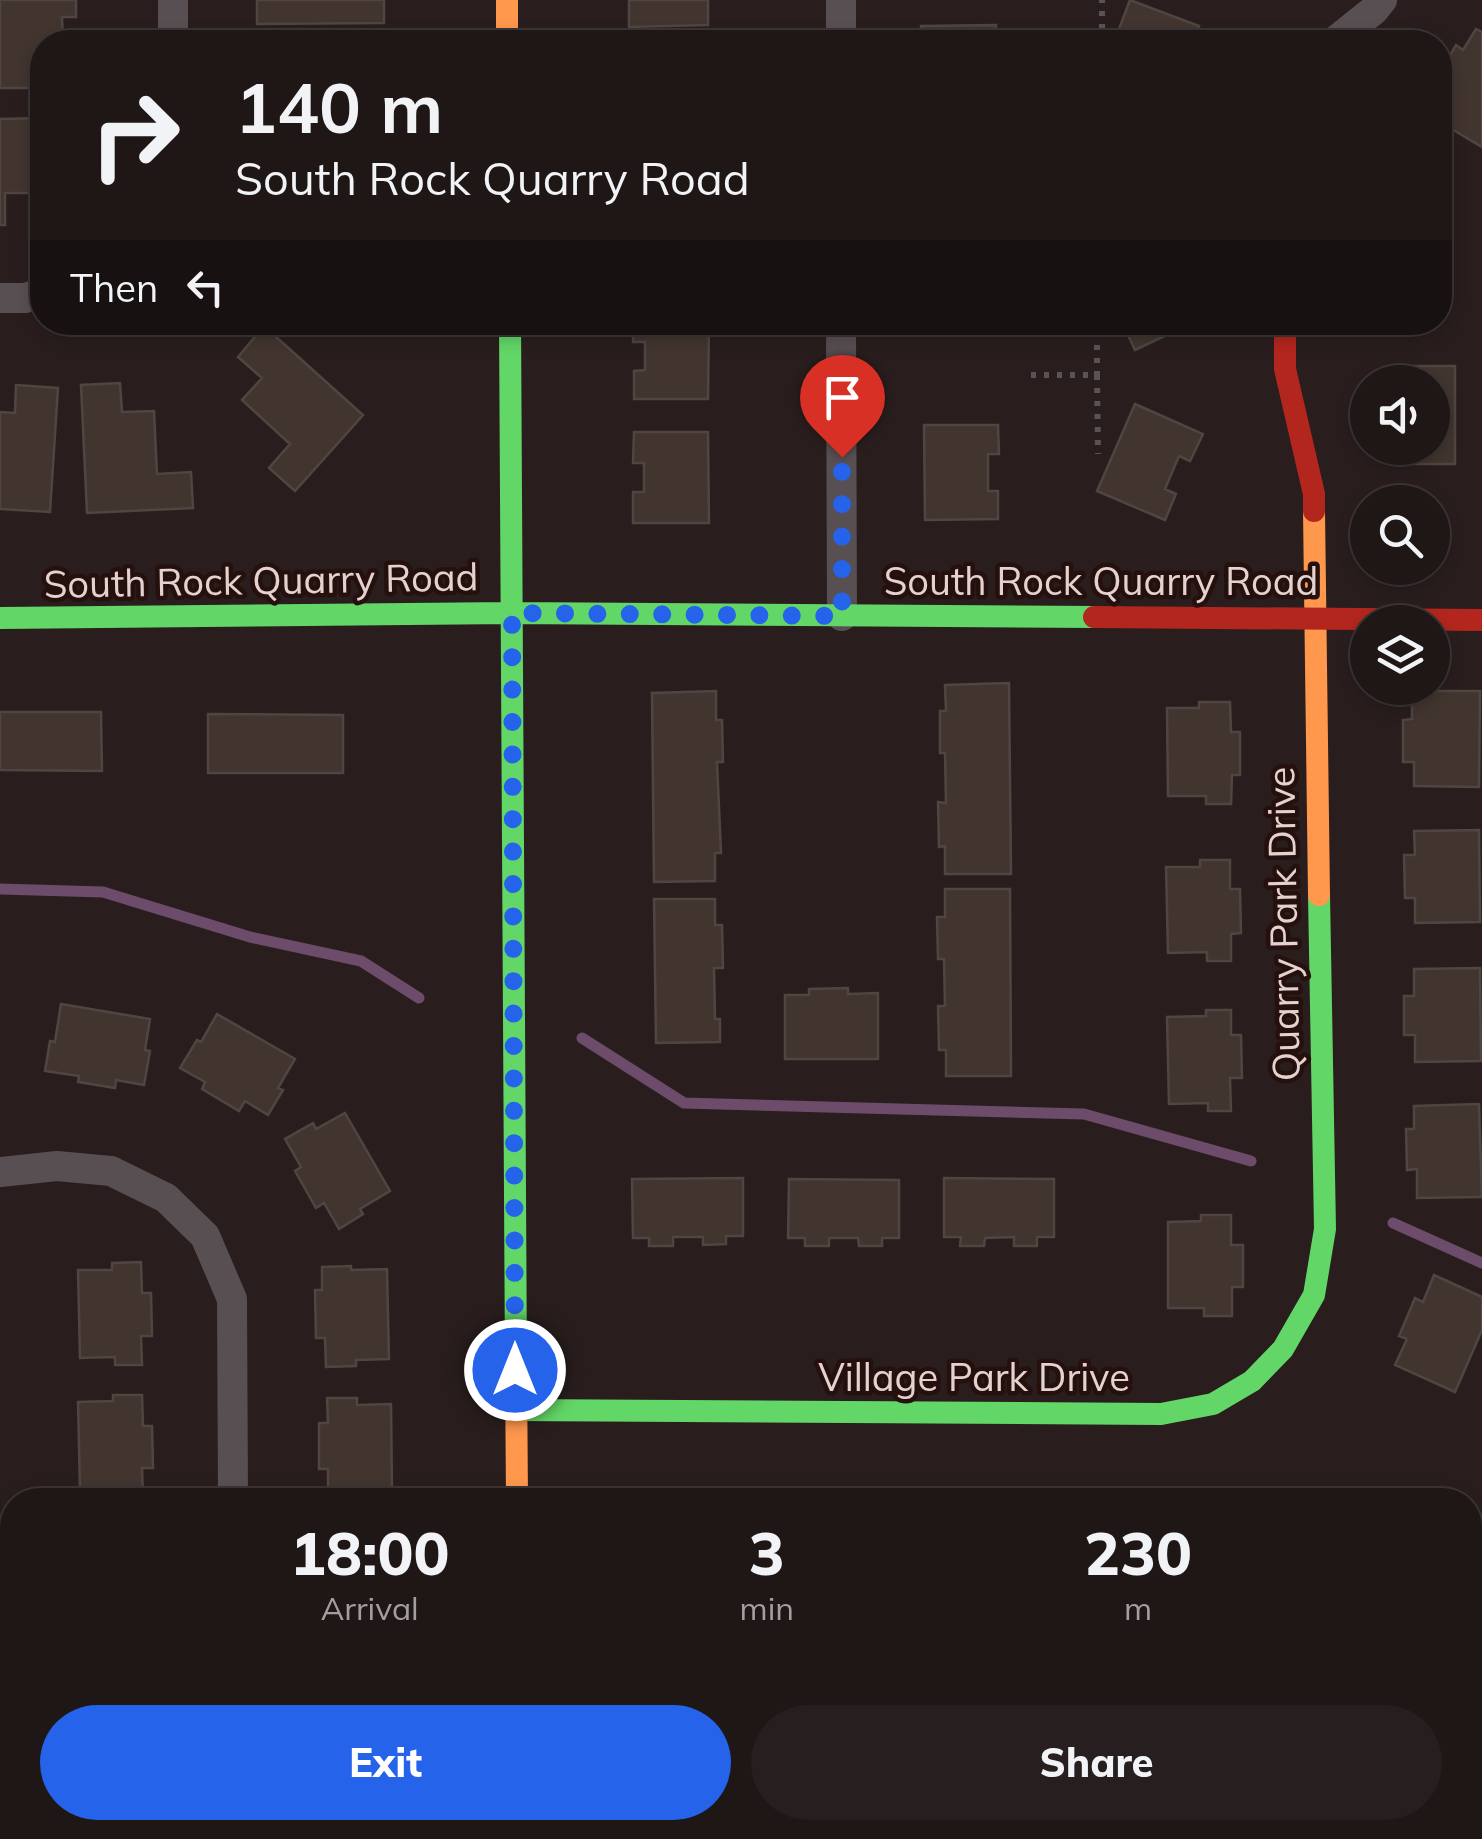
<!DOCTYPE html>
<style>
:root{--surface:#1f1616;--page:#271f1f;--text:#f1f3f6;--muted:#a19fa1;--line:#3c3535;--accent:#2563eb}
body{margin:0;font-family:Mulish,sans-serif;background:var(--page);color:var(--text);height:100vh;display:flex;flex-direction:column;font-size:38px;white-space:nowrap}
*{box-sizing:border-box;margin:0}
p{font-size:32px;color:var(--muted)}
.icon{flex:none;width:55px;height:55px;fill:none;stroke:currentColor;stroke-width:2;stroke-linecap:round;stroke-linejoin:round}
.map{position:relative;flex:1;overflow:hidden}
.drawer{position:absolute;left:0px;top:1488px;width:1482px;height:352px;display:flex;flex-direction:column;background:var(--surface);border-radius:40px 40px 0 0;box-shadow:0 5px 15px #0003,0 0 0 2px var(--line)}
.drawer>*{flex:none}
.hud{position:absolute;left:30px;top:30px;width:1422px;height:305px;border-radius:40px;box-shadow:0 5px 15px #0003,0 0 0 2px var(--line);background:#1f1616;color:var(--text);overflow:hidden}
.tools{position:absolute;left:1350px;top:365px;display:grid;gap:20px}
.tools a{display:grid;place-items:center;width:100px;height:100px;border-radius:50%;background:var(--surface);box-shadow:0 5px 15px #0003,0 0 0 2px var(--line);font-size:50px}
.pin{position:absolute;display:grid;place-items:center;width:85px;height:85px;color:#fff;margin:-102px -42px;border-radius:50% 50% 50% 0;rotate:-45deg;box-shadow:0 0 10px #0007}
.pin .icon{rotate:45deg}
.me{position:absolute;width:110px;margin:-55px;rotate:0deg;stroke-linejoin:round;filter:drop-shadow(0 0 8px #0008)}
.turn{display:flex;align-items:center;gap:35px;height:210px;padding:0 40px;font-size:45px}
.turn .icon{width:130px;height:130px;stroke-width:2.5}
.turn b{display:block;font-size:70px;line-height:85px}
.then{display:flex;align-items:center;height:95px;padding:0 40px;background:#0003;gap:20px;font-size:38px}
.eta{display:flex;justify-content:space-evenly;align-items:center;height:170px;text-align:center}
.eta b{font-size:60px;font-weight:800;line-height:70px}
.button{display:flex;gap:20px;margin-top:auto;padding:20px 40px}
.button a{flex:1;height:115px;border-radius:60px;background:var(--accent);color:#fff;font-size:40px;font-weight:800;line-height:115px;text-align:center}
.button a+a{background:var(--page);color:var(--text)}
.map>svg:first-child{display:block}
</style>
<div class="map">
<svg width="1482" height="1839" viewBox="0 0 1482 1839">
<rect width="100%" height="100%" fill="#291e1d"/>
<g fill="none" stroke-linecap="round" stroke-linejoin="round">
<path stroke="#6d4c6b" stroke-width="11" d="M0,889L103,892L250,937L361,961L419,998
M582,1038L684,1103L1084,1114L1251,1161
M1393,1223L1482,1263"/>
</g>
<path fill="#42352f" stroke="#4f4642" stroke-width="2.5" d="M0,0H76V17H62L63,42H42V93H37V88H0Z
M257,0H384V23L257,24Z
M629,0H708V25L629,27Z
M1130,0L1199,26L1192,42H1114Z
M996,25V42H921V26Z
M1476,29L1482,32V147L1440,122V72L1456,45L1463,50Z
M42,118V193H5V225H0V119Z
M633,322H709L708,399H634V371L645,370V342H633Z
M923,322H998V325L923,327Z
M1122,322H1194L1135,350Z
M264,326L363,415L295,491L269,468L290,444L242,400L262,378L238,357Z
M1390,366H1455V464H1394V448H1432V382H1390Z
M120,383L122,412L154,411L157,474L191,472L193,508L87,513L81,385Z
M16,385L58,388L50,512L0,509V412L15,413Z
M1135,404L1203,434L1190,461L1179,456L1165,489L1176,494L1165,520L1097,491Z
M924,425H998L999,454H988V491H998V519L925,520Z
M634,432H708L709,523H633V492H644V463H633Z
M1009,683L1011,874H945V846L939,847L938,802L946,803L945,753H940V711H946L945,685Z
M716,691V720H722L723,762H717L721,853H715V881L654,882L652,693Z
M1412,691H1480L1479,787L1414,786V762H1403V720L1412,719Z
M1199,702H1230L1231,732H1240V775H1232L1231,804H1206V796H1168L1167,708H1199Z
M0,712H101L102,771L0,770Z
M208,714L343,715V773H208Z
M1479,830L1480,922L1415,923V898H1405L1404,855H1415L1414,831Z
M1200,860H1230V889H1240L1241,933L1231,934V961H1207V952L1168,953L1166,867H1200Z
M945,889H1010L1011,1076H946V1050H939L938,1006H945L944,959H938L937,917H945Z
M654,899H715V925H722L723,968H714L715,1019H720V1042L656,1043Z
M1480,968L1481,1061L1415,1062V1035H1404V996H1414V969Z
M848,988V994L878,993V1059H785V995H809V989Z
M61,1004L150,1019L145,1050L150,1051L144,1085L116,1080L115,1088L78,1082L79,1076L45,1071L50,1041L55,1042Z
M1206,1010H1231V1035H1241L1242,1078H1230L1231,1111H1208V1103L1169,1104L1167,1017L1206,1016Z
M217,1014L295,1059L278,1088L283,1090L268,1115L245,1101L239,1111L202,1089L205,1082L180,1068L197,1040L201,1042Z
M1479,1104L1482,1197L1417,1198V1169L1407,1170L1406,1129H1414V1106Z
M345,1113L390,1191L360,1209L363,1214L339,1229L324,1203L316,1208L295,1171L301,1167L285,1139L313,1123L316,1129Z
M743,1178V1236H726V1244L703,1245V1237H673V1246H649V1238H633L632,1179Z
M944,1178L1054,1179V1237H1037V1246H1014V1237L985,1238L984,1246H960L961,1237H944Z
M789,1179L899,1180V1238H882V1246H859L858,1238H829V1246H805V1238H788Z
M1201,1215H1231V1245H1243V1287H1232V1316H1204V1308H1168V1222L1201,1221Z
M141,1262L142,1293H151L152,1336H141L142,1365H115V1357L80,1358L78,1270H112V1263Z
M351,1266V1270L387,1269L389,1359L356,1360V1366L326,1367L325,1338H316L315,1290H322V1267Z
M1434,1275L1482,1297V1330L1455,1392L1395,1365L1407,1339L1399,1336L1415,1298L1423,1302Z
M113,1395H142L143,1426H152L153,1468H142L143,1497H113V1491H80L78,1402L113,1401Z
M327,1398H357V1405L391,1404L392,1493L359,1494V1498H328V1469H319V1423H328Z
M1482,1532V1596L1470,1599V1535Z
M1470,1757L1482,1778V1813L1473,1818L1478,1826L1456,1839H1402L1396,1828H1470Z
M0,1825L22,1828L23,1839H0Z
M78,1828H141L142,1839H78Z
M327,1828H392L390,1839H317L318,1830L326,1831Z
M763,1828H831L824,1839H757Z
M1034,1828H1110L1102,1839H1049Z"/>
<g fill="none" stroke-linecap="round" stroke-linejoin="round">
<path stroke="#5a5353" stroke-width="6" stroke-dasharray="5 8" stroke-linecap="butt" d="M1102,42V0
M1031,375H1097V322
M1097,375L1098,454"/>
<path stroke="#584f52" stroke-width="30" d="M173,0V42
M841,0V42
M1334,42L1374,10L1382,0
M0,298H25L42,293
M841,322L842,616
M0,1172L57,1166L111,1171L166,1198L205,1236L232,1299L233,1500
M230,1839L232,1828"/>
<path stroke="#63d668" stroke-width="22" d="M510,322L516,1368
M0,618L512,613L1094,617
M515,1410L1161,1414L1213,1404L1252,1381L1283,1349L1314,1295L1325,1229L1319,895
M521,1828L522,1839"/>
<path stroke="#ff974d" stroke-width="22" d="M507,0V42
M1314,511L1319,895
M516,1368L517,1500"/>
<path stroke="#b3261e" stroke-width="22" d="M1285,322V369L1314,494V511
M1094,617L1482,620"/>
</g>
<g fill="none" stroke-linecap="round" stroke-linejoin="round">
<path stroke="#2563eb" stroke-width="18" stroke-dasharray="0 32.4" d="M515,1370L512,613L842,616V457"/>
</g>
<g text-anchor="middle" stroke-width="9" stroke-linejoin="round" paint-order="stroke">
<g font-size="38" fill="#e3d2d0" stroke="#25100e">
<text transform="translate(261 581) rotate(-1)" y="13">South Rock Quarry Road</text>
<text x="1101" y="595">South Rock Quarry Road</text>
<text transform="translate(1284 924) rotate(-91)" y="13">Quarry Park Drive</text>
<text x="974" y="1391">Village Park Drive</text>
</g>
</g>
</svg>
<div class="tools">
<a><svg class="icon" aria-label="sound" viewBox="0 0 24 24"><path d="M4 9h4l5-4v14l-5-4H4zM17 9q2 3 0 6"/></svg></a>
<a><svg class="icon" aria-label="search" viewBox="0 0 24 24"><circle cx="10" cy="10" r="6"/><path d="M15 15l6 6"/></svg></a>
<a><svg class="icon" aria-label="layers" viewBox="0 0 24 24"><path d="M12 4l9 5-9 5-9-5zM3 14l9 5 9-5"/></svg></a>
</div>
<div class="pin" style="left:842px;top:457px;background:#d93025"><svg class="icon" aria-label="arrive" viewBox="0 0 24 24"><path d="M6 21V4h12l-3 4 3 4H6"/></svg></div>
<svg class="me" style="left:515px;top:1370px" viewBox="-20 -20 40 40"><circle r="17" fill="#2563eb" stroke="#fff" stroke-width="3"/><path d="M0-11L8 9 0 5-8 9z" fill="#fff"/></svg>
<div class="hud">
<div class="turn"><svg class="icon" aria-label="right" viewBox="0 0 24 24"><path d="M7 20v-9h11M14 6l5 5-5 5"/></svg><div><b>140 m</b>South Rock Quarry Road</div></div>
<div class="then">Then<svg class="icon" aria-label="left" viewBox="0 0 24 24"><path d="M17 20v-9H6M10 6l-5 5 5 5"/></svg></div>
</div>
<section class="drawer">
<div class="eta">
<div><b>18:00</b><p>Arrival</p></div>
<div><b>3</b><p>min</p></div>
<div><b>230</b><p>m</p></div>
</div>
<div class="button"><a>Exit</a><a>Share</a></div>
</section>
</div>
